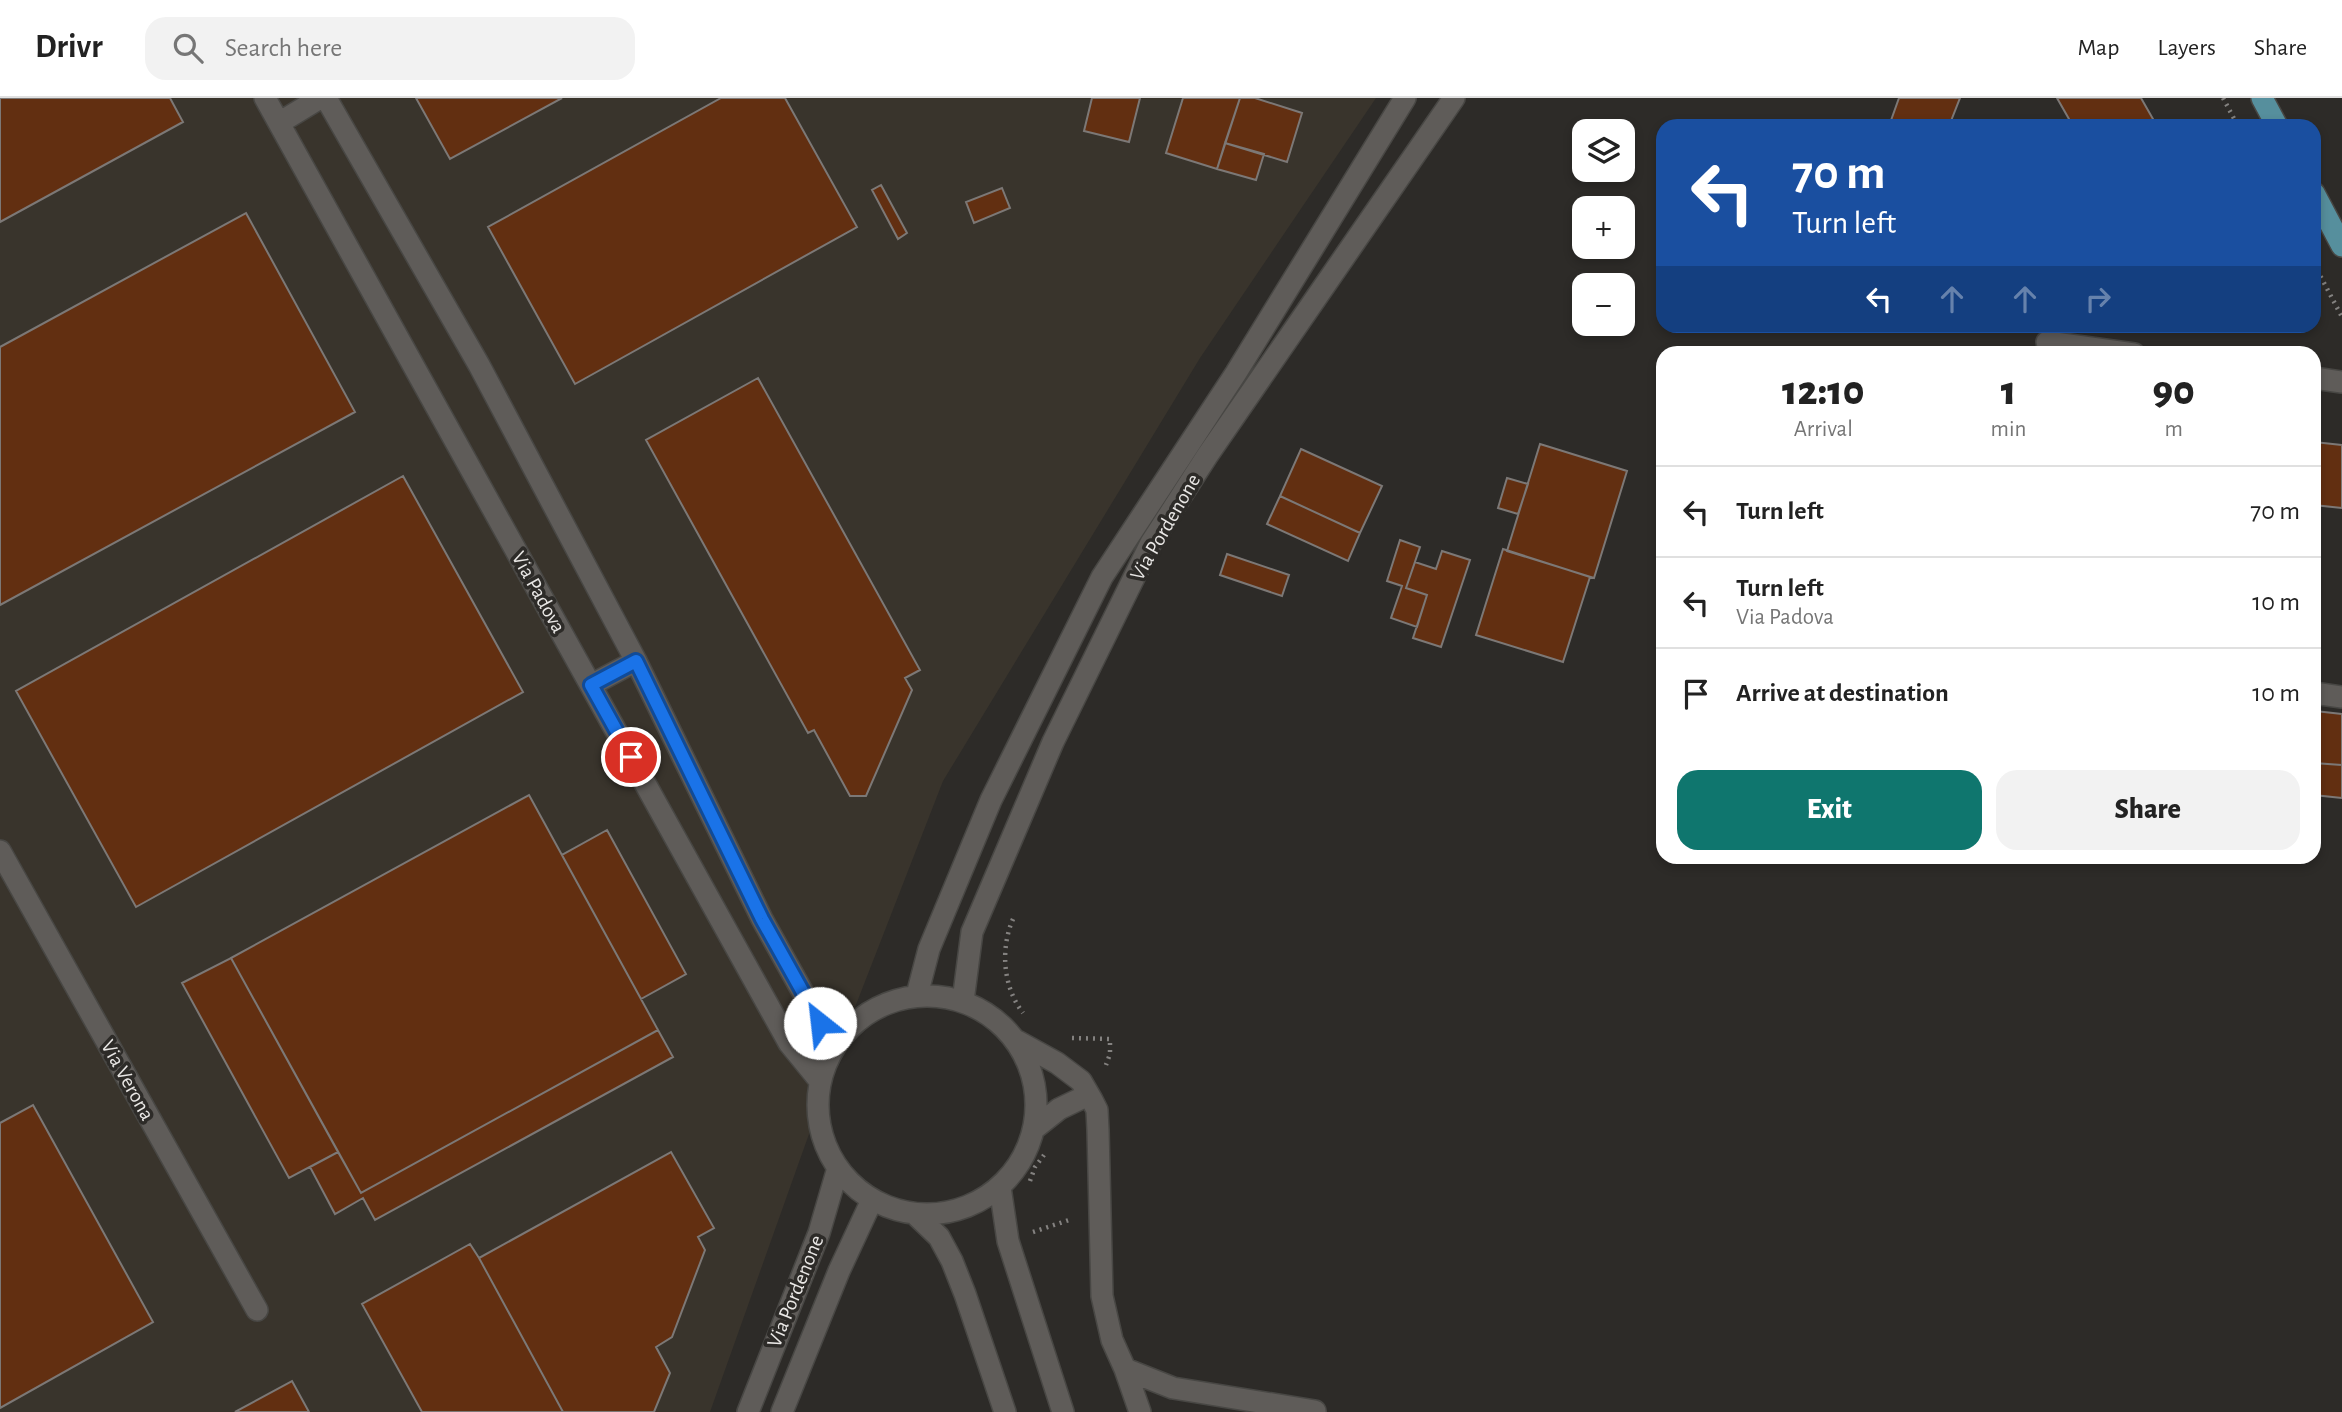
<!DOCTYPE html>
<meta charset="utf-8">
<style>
:root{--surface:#fff;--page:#f2f2f2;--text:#222;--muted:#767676;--line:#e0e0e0;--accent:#0f766e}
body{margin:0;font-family:"Alegreya Sans",sans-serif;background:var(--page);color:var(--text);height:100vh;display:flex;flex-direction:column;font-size:26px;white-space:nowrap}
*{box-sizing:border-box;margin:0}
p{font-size:23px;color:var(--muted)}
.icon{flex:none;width:38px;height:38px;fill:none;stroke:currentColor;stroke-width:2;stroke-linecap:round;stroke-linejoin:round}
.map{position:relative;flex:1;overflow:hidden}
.sheet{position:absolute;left:1656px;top:248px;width:665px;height:518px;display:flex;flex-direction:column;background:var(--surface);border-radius:21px;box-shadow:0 4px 10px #0003}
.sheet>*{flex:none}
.guide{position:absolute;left:1656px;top:21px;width:665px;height:214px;border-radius:21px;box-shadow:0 4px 10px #0003;background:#1a4fa0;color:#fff;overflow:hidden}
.buttons{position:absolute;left:1572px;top:21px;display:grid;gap:14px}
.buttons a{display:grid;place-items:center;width:63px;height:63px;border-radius:14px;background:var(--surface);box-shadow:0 4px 10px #0003;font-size:35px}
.pin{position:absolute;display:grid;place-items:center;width:60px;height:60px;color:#fff;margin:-30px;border:4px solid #fff;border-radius:50%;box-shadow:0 2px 7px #0007}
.me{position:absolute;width:77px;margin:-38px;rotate:331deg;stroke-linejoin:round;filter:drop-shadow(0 0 5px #0008)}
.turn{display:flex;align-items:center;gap:24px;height:147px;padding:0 21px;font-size:32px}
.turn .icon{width:91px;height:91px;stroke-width:2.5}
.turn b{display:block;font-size:49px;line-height:60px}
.lanes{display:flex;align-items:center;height:66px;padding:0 21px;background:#0003;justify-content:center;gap:35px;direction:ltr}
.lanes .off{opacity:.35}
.eta{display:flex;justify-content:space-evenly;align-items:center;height:119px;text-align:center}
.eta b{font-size:42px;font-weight:800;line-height:49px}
.cta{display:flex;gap:14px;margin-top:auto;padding:14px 21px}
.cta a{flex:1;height:80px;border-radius:21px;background:var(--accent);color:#fff;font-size:28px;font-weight:800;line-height:80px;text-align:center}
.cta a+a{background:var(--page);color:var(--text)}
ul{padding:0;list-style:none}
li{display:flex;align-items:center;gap:21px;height:91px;padding:0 21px;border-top:2px solid var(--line)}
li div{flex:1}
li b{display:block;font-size:26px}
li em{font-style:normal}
header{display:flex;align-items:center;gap:42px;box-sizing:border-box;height:98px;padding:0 35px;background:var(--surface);border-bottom:2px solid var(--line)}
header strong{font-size:33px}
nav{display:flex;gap:38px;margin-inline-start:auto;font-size:24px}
.search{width:490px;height:63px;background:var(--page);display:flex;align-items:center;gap:18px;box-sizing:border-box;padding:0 24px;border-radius:21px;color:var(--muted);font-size:26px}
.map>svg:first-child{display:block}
</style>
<header>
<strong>Drivr</strong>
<div class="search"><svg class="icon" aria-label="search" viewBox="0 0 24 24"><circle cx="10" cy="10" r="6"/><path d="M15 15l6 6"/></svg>Search here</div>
<nav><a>Map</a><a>Layers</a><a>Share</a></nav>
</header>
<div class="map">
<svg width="2342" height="1314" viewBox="0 0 2342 1314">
<rect width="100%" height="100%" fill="#2d2b28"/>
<path fill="#39342c" d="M0,0H1376L1200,260L943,683L845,935L710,1314H0Z"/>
<path fill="#622f11" stroke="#7c7876" stroke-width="2" d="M0,0H170L183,24L0,124Z
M416,0H562L450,61Z
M721,0H785L857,129L575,286L488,129Z
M1092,0H1140L1129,44L1084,33Z
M1183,0H1240L1217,71L1166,55Z
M1240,0H1255L1302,15L1287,64L1225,45Z
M1899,0H1960L1949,28H1889Z
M2057,0H2141L2157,28H2073Z
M1225,45L1264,56L1256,82L1217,71Z
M881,87L907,135L898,141L872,92Z
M1002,90L1010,110L974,125L966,104Z
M246,115L355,314L0,507V249Z
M758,280L920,572L905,580L912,592L866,698H850L814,632L808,635L646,342Z
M2314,344L2342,347V410L2314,407Z
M1540,346L1627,373L1594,480L1507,453Z
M1301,351L1382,388L1360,435L1280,398Z
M403,378L523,594L136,809L16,593Z
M1507,380L1528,386L1518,416L1498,410Z
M1280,398L1360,435L1348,463L1267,426Z
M1400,442L1420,449L1406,490L1427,497L1417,529L1391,520L1402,488L1387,483Z
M1503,451L1590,479L1563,564L1476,537Z
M1442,453L1470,462L1441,549L1413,540L1427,497L1406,490L1415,464L1436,471Z
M1227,456L1289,477L1282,498L1220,477Z
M2315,613L2342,616V667L2314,665Z
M2314,665L2342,667V700L2314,697Z
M529,697L658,932L361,1095L231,860Z
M607,732L686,876L641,901L562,757Z
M231,860L338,1054L289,1080L182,885Z
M658,932L673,959L375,1122L363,1100L335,1116L310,1069L338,1054L361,1095Z
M33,1007L153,1224L0,1310V1025Z
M671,1054L714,1130L698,1139L705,1152L672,1239L656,1249L670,1275L654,1314H563L479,1160Z
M470,1146L479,1160L563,1314H422L362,1206Z
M292,1283L309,1314H235Z"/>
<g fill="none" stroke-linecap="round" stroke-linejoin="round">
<g stroke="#484744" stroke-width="24">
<path id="minor" d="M265,0L789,945L820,983
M326,0L479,267L636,563L762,821L820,925L839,941
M279,25L320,0
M2047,244L2134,256
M2314,280L2342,284
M591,587L636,563
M2314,595L2342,599
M0,753L257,1212
M917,897L929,851L991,702L1102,479L1236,275L1405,0
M818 1007a109 109 0 1 1 218 0a109 109 0 1 1-218 0Z
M963,903L972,834L1053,644L1151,445L1207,358L1454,0
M1017,943L1057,965L1081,983L1092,1002L1084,999L1059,1011L1035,1030
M1092,1002L1097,1012L1098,1032L1102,1198L1112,1242L1125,1271L1173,1290L1315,1313
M1000,1089L1008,1143L1063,1314
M915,1116L939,1139L952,1163L965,1196L1005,1314
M1125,1271L1140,1314
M748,1314L819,1135L838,1070
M782,1314L839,1173L872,1102"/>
</g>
<g stroke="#484744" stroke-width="24">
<path id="major" d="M2262,0L2277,28
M2314,95L2342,148"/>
</g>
<path stroke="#848280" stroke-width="4.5" stroke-dasharray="2 5" stroke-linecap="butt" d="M2223,0L2238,28
M2314,166L2342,219
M1013,821C1000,851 1003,889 1023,915
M1072,940L1110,941V956L1106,967
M1030,1083L1035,1069L1044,1057
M1033,1134L1072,1121"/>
<use href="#minor" stroke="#5f5c59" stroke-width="21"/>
<use href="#major" stroke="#568f9d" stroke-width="21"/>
</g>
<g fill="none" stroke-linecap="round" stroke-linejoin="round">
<g stroke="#114b97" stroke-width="18">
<path id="route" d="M631,659L591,587L636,563L762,821L820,925"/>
</g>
<use href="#route" stroke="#1a73e8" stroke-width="12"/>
</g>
<g text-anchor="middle" stroke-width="7" stroke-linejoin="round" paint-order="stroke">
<g font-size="21" fill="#e9e7e5" stroke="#2d2b28">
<text transform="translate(1165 429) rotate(-60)" y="7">Via Pordenone</text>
<text transform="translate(539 494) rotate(61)" y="7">Via Padova</text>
<text transform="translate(128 982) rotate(61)" y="7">Via Verona</text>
<text transform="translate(795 1193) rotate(-68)" y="7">Via Pordenone</text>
</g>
</g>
</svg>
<div class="buttons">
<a><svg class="icon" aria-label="layers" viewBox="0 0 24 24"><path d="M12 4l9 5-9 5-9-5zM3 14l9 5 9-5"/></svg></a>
<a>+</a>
<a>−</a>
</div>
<div class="pin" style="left:631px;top:659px;background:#d93025"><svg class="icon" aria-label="arrive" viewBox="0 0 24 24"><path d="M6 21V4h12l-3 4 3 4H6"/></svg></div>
<svg class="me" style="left:820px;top:925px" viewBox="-20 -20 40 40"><circle r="19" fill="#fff"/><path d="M0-13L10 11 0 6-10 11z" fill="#1a73e8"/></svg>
<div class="guide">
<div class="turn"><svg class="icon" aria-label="left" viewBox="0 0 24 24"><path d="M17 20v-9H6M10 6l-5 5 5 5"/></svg><div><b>70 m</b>Turn left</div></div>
<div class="lanes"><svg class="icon" aria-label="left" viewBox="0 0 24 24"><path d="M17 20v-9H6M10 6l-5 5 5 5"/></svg><svg class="icon off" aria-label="ahead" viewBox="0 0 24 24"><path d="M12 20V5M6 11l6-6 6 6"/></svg><svg class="icon off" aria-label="ahead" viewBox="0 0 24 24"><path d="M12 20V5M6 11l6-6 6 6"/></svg><svg class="icon off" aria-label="right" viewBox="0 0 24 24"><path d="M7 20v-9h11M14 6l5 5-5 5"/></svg></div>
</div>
<section class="sheet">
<div class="eta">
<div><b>12:10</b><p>Arrival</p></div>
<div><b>1</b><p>min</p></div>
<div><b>90</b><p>m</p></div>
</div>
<ul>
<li><svg class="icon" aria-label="left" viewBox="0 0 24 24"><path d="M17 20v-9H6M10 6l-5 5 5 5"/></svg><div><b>Turn left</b></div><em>70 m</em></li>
<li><svg class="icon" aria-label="left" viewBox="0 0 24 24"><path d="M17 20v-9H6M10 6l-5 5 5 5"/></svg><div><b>Turn left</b><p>Via Padova</p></div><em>10 m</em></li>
<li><svg class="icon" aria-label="arrive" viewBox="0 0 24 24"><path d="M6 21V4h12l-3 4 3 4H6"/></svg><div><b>Arrive at destination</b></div><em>10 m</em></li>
</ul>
<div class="cta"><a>Exit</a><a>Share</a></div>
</section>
</div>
